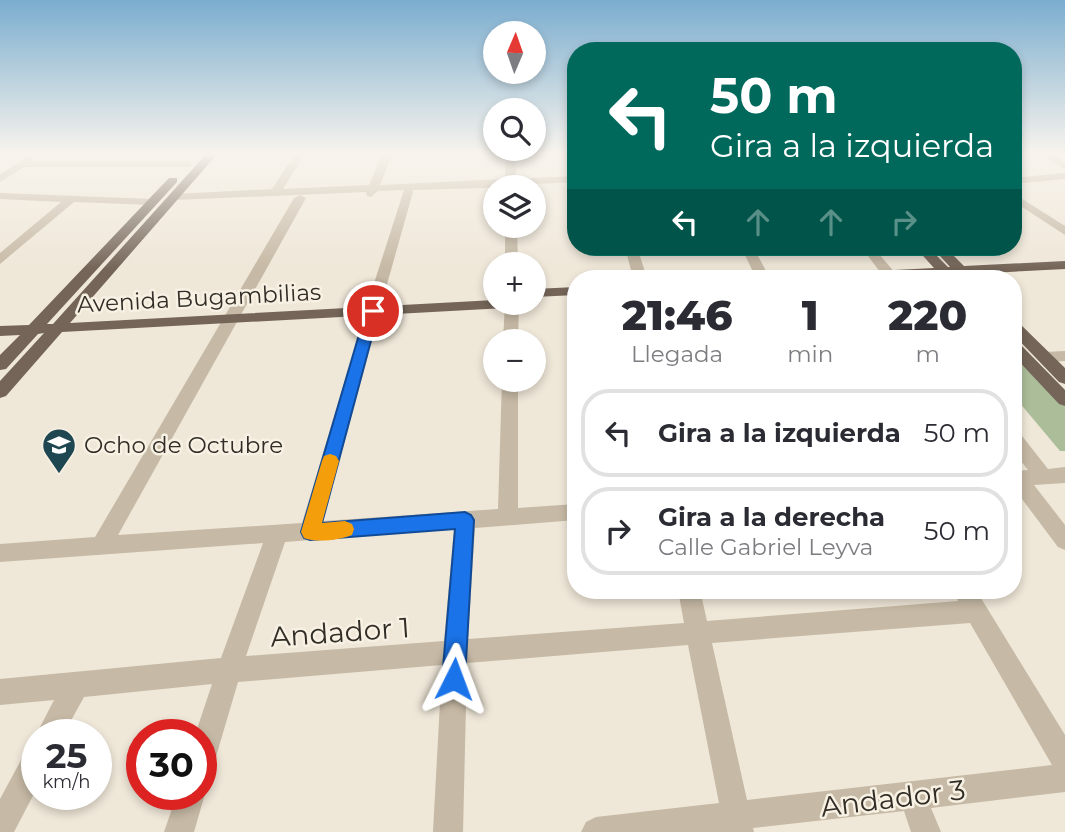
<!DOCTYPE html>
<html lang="es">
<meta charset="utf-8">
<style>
:root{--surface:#fff;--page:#f7f7f7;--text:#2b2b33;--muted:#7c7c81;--line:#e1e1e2}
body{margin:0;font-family:Montserrat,sans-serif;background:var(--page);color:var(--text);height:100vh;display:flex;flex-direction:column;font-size:26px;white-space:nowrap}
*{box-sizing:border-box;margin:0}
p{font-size:23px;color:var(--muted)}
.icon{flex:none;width:38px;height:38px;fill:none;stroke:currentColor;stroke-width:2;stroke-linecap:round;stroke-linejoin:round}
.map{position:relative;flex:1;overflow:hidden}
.drawer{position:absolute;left:567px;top:270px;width:455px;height:329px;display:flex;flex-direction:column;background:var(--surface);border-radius:28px;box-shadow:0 4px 10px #0003}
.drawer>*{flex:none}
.banner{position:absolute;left:567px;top:42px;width:455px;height:214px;border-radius:28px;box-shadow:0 4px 10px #0003;background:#00695c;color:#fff;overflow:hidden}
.needle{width:46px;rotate:2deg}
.tools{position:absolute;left:483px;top:21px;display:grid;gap:14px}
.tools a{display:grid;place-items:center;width:63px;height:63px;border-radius:50%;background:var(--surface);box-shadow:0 4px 10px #0003;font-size:35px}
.speed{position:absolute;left:21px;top:719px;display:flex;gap:14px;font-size:35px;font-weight:700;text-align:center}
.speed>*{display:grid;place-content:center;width:91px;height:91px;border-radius:50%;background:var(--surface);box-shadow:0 4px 10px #0003;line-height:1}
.speed small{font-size:18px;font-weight:400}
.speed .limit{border:10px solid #d22;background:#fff;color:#111}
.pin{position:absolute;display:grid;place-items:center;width:60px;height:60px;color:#fff;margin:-30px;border:4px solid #fff;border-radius:50%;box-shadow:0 2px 7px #0007}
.me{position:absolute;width:77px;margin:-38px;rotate:3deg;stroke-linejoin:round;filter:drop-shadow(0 0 5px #0008)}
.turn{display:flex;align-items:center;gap:24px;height:147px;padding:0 28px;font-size:32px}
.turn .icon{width:91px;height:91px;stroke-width:2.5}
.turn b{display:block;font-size:49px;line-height:60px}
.lanes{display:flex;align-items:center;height:66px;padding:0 28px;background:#0003;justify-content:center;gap:35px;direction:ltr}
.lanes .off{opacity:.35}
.eta{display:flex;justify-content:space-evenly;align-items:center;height:119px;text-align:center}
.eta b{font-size:42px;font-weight:800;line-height:49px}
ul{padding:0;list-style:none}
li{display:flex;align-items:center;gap:21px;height:88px;margin:0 14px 10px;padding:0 14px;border:4px solid var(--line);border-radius:28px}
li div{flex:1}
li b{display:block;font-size:26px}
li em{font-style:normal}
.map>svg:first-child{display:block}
</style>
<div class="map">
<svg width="1065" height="832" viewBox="0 0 1065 832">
<rect width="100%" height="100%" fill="#efe7d8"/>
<path fill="#acbd9a" d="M1013,350L1065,406V451H1060L1013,395Z"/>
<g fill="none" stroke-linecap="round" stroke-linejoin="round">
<path fill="#c6b9a5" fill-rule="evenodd" d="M296,152H306L283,189L369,185L383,152H393L380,185L505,179L506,152H516V179L576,176V182L515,185V187L412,190L413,192L382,302L375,306L368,302L404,190L378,191L371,197L367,196L366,192L174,200L168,197L174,194L272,189Z
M1036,152H1049L1065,162V169Z
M29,156L33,157V161H189L194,164L189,167H24L0,182V174Z
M1065,173V179L1013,184V178Z
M0,193L153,199L159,202L153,205L74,202L0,264V253L61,202L0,199Z
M1013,193L1065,226V235L1013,201Z
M300,195L306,198L118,535L302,523L366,311L373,307L378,308L380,311L323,521L498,509L502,380H518V508L576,504V520L475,528L468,639L684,623L678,590H700L707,621L958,601L953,590H976L1065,735V792L931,808L941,832H911L904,811L753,828L754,832H581L586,822L596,817L719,803L688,645L467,663L463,832H433L442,665L238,682L215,760L211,770L201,774V735H195L212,684L84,697L63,735H37V738L36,735L54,700L0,705V679L221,658L263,543L0,562V544L95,537L294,198ZM454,529L444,641L246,656L285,542ZM970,623L1052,765L747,800L712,643Z
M505,226H517L518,264H505Z
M625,247H637L647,278H633Z
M741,247H753L770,278H756Z
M861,247H873L896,274L894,277H884Z
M505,303H519L518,341H503Z
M1065,351V361L1045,362L1037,357L1045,352Z
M1013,430L1019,432L1048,469L1065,467V483L1034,485L1065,525V550L1058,547L1013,487V471L1028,470L1013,451Z
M37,745V788L14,832H0V799L27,749Z
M201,784L205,794L194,832H164L177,794H201Z"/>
<path fill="#746558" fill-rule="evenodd" d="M208,152H219L70,323L495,300V303H532L525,307L62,332L6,396L0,398V381L44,333L38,334L6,369L0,370V355L20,335L0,336V326L29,325L169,178H177V182L47,324H53Z
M915,247H928L948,267H950L932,247H945L964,266L1065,261V269L971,274V278H961L957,275L808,278L815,274L934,268Z
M576,287V295L534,297V289Z
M1013,321L1018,322L1065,368V384L1059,382L1013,334Z
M1013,340L1018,342L1065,390V406L1059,404L1013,355Z"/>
</g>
<linearGradient id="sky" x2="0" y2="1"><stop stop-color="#7badcf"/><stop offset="0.57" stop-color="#f8f4ed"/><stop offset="1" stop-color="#f8f4ed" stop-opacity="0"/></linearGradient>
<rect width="1065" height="269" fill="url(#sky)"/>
<path fill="#1a73e8" stroke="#114b97" stroke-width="2" d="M373,307L379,311L322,523L465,512L471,515L474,520L465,679L462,687L454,690L446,687L442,679L455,529L310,540L304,538L301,532L366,311Z"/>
<path fill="#f59e0b" d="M330,454L336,456L339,461L322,523L345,521L352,524L354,529L352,535C339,540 317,543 304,538L301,532L322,461L324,456Z"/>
<defs>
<g id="school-pin" transform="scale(1.75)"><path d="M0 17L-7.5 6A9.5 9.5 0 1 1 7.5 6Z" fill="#1f4751" stroke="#f7f1e4"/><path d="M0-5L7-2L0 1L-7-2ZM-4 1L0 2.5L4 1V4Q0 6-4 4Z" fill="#fff"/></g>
</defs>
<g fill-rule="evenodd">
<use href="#school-pin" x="59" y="445"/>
</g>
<g text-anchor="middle" stroke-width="5" stroke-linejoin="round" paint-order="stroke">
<g font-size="23" fill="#322c26" stroke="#f7f1e4">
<text transform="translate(199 298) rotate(-3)" y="8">Avenida Bugambilias</text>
</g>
<g font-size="23" fill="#322c26" stroke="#f7f1e4" text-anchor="start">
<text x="84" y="453">Ocho de Octubre</text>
</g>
<g font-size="28" fill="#322c26" stroke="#f7f1e4">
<text transform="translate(340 632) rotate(-4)" y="10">Andador 1</text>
<text transform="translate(893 798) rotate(-7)" y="10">Andador 3</text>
</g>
</g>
</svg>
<div class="tools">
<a><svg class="needle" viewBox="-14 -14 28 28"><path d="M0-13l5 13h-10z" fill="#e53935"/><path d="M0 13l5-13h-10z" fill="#7c7c81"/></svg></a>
<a><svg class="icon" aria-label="search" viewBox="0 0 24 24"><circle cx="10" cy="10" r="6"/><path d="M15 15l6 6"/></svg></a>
<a><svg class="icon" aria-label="layers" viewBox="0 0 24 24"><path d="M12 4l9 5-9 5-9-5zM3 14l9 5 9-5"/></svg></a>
<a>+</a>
<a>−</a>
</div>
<div class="speed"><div>25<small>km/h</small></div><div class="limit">30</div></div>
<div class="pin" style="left:373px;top:311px;background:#d93025"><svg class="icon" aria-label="arrive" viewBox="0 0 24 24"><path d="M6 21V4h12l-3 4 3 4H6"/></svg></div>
<svg class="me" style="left:454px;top:679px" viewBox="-20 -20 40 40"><path d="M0-17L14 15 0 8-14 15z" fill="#1a73e8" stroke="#fff" stroke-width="4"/></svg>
<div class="banner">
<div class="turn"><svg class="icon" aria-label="left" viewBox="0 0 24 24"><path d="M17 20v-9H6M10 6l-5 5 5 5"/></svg><div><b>50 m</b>Gira a la izquierda</div></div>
<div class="lanes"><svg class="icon" aria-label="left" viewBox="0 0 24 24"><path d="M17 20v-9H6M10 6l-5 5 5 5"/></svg><svg class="icon off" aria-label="ahead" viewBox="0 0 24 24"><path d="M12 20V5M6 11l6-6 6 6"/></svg><svg class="icon off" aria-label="ahead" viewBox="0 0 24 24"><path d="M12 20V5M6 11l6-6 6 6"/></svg><svg class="icon off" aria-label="right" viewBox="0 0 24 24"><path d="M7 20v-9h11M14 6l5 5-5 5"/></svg></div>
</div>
<section class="drawer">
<div class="eta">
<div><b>21:46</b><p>Llegada</p></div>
<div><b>1</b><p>min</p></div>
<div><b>220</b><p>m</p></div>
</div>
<ul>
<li><svg class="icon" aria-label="left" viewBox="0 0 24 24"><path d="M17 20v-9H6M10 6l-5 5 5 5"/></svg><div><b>Gira a la izquierda</b></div><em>50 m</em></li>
<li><svg class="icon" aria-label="right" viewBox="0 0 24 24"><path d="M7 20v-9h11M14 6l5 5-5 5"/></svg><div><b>Gira a la derecha</b><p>Calle Gabriel Leyva</p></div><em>50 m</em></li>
</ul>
</section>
</div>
